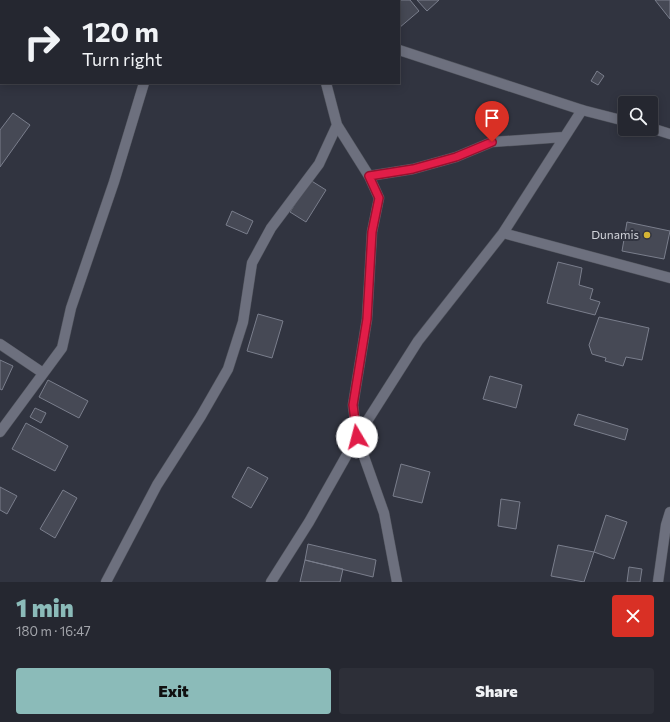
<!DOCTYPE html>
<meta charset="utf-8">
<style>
:root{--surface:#252730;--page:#2d2f38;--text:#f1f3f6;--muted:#a3a5ab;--line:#42444c;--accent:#8bbbb9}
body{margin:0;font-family:Commissioner,sans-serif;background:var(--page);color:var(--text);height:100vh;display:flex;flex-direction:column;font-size:15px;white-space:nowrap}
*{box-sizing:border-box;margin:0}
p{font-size:13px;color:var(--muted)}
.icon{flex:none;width:22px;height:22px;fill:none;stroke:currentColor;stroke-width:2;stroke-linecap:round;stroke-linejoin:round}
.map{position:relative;height:582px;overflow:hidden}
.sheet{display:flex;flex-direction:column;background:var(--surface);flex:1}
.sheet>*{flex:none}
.guide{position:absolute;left:0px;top:0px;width:400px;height:84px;box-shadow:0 2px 10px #0003,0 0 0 1px var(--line);background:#252730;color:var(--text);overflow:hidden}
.controls{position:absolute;left:618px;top:96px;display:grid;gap:8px}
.controls a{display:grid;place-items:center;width:40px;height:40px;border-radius:4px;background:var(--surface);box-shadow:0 2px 10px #0003,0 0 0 1px var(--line);font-size:20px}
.pin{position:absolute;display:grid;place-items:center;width:34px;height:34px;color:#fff;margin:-41px -17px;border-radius:50% 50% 50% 0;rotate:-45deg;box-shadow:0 0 4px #0007}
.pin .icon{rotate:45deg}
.me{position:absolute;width:44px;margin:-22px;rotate:352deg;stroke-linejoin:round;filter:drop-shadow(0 0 3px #0008)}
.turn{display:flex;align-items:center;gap:14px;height:84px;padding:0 16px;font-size:18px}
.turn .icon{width:52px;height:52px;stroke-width:2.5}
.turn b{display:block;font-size:28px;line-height:34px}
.round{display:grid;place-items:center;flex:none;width:42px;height:42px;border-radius:4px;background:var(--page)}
.headline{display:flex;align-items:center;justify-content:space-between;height:68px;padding:0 16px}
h1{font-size:24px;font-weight:800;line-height:30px;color:var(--accent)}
.button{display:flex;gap:8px;margin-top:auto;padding:8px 16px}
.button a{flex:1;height:46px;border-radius:4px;background:var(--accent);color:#111;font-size:16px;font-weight:800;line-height:46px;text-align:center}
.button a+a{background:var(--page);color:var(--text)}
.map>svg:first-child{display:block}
</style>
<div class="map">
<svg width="670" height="582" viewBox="0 0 670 582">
<rect width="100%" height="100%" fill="#313440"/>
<path fill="#464955" stroke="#7a7e8c" d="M56,0H81V1H55Z
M369,0H410L419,11L399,28V1H368Z
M417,0H439L427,11Z
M655,0H670V19Z
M597,71L604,76L598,85L591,81Z
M13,113L30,125L0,167V130Z
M310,180L326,190L306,222L290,212Z
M232,211L253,221L247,234L226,225Z
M627,222L670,231L664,259L622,251Z
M558,262L582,268L579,285L593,289L590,299L600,302L595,315L547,303Z
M258,314L283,321L272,358L247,351Z
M599,317L649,328L642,360L626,357L623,366L605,361L606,358L592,354L589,345Z
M0,360L13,366L2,390L0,389Z
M490,376L522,385L516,408L483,399Z
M48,380L88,401L79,418L39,397Z
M35,408L46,413L41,423L30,417Z
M578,414L628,429L625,440L574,425Z
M26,423L68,446L55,471L12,449Z
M401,464L430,472L422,503L393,496Z
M248,467L268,478L251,508L232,497Z
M0,487L17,496L7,514L0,510Z
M63,490L77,498L55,538L40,529Z
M501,499L520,502L516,529L498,526Z
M606,515L627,522L614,559L594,552Z
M308,544L376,560L373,577L305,560Z
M558,545L594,552L584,582L551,576Z
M305,560L343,569L340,582H300Z
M629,567L642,569L640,582H627Z"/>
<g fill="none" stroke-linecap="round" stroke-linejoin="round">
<g stroke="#50535c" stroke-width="11">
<path id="minor" d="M293,0V1
M36,1L37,0
M186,1V0
M350,1L351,0
M0,25H1
M0,60L1,58
M326,83L337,125L369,176L379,198L372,232L367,319L353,405L357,437L384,513L397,582
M369,176L413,169L456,157L492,142L564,137
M503,233L670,278
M0,344L43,373
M0,432L62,348L71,308L114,182L144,83
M106,582L157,485L201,416L228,369L243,322L252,263L271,228L319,164L337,125
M271,582L309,522L357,437L418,341L503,233L582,110
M658,582L666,525L670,512"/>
</g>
<g stroke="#50535c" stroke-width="11">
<path id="tertiary" d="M305,0L307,1
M399,50L582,110L625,121
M651,128L670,134"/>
</g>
<use href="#minor" stroke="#6d707e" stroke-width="10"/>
<use href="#tertiary" stroke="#6d707e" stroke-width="10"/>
</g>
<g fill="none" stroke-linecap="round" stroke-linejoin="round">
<g stroke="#92132f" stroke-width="10">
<path id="route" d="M357,437L353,405L367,319L372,232L379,198L369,176L413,169L456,157L492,142"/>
</g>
<use href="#route" stroke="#e11d48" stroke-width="7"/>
</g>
<circle fill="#d5b534" stroke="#313440" stroke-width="1.5" cx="647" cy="235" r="4"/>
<g text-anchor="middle" stroke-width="4" stroke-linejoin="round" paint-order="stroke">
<g font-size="12" fill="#d0d2d9" stroke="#313440" text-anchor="end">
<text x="639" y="239">Dunamis</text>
</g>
</g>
</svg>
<div class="controls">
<a><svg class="icon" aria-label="search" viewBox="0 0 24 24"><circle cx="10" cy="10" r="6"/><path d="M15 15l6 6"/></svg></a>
</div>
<div class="pin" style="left:492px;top:142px;background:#d93025"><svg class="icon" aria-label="arrive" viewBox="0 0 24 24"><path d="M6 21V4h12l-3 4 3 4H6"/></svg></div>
<svg class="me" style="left:357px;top:437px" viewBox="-20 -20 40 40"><circle r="19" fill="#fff"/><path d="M0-13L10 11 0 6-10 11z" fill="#e11d48"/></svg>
<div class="guide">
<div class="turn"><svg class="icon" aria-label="right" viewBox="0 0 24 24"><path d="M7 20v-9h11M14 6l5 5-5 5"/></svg><div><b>120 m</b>Turn right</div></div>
</div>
</div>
<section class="sheet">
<div class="headline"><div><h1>1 min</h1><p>180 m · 16:47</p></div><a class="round" style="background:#d93025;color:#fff"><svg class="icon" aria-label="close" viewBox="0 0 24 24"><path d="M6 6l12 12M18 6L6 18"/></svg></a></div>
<div class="button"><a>Exit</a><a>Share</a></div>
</section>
